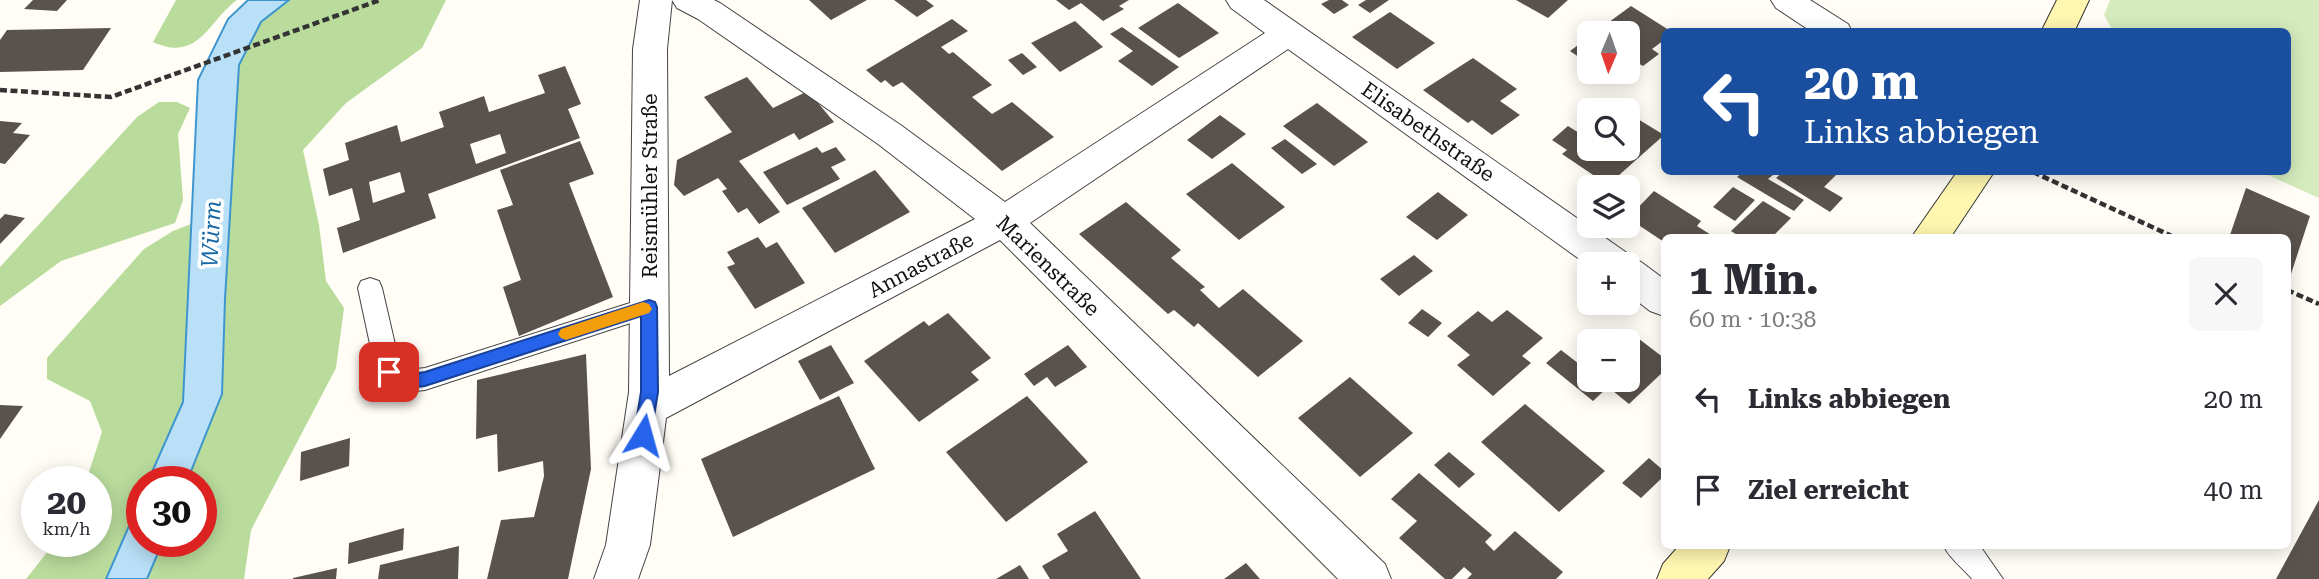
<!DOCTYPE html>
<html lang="de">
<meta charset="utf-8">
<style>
:root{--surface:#fff;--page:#f7f7f7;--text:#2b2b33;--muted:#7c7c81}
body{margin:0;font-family:"Roboto Serif",serif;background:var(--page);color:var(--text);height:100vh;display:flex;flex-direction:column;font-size:26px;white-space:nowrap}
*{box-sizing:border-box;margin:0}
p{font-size:23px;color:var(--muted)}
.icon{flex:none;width:38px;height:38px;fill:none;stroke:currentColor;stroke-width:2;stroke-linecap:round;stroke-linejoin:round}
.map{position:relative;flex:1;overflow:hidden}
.drawer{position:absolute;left:1661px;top:234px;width:630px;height:315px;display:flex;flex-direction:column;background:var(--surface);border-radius:10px;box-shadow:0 4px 18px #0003}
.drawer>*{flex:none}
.banner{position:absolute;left:1661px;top:28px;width:630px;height:147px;border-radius:10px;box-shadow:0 4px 18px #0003;background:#1a4fa0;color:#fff;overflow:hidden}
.needle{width:46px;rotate:182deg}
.buttons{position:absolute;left:1577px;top:21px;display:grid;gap:14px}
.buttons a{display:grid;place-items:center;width:63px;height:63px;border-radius:10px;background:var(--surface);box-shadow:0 4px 18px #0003;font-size:35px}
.speed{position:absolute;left:21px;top:466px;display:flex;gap:14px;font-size:35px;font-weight:700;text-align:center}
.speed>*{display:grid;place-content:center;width:91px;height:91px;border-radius:50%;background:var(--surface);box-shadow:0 4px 18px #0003;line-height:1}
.speed small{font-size:18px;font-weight:400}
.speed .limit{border:10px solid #d22;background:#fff;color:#111}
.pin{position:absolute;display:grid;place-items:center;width:60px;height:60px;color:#fff;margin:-30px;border-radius:14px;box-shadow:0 4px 10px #0006}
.me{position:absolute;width:77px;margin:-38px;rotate:8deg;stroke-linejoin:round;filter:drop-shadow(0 0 5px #0008)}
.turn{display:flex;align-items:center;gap:24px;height:147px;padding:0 28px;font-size:32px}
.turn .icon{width:91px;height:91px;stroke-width:2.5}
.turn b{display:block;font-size:49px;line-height:60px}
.round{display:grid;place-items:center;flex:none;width:74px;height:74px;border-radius:10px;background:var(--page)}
.summary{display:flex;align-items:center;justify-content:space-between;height:119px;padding:0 28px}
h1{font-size:42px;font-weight:700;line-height:52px}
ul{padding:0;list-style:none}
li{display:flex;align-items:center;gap:21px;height:91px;padding:0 28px}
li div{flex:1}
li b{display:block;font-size:26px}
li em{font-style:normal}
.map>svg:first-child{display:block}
</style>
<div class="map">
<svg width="2319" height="579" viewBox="0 0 2319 579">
<rect width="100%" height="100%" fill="#fffdf5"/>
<path fill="#d5ebbd" d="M2110,0H2319V198L2261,172H2287V32L2113,31L2104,15Z"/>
<path fill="#b9dc9c" d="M176,0H237C208,21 199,63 153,42Z
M289,0H446L422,48L346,103L303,150L319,225L326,281L344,308L336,368L251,530L244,579H147L163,541H201V481H187L222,394L225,299L239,65L261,22Z
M159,102H177L190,108L178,134L183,200L175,223L61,261L0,306V267L137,117Z
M191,224L183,402L148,481H142V496L106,579H26L56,541H96V481H86L102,432L90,401L47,379V358L144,249L173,231Z"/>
<path fill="#b9e0f7" stroke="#3f96cf" stroke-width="2" d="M248,0H289L261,22L239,65L225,299L222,394L187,481H148L183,402L198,80L228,19Z
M142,496V541H163L147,579H106Z"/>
<path fill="#5a524d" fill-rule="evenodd" d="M33,0H67L57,11L24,9Z
M809,0H867L831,20Z
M894,0H926L934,6L917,17Z
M1056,0H1129L1119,6L1124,9L1103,21L1081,3L1069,10Z
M1329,0H1342L1349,5L1334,14L1321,4Z
M1366,0H1389L1370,13L1358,5Z
M1516,0H1568L1548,18Z
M1178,3L1219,33L1179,58L1138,28Z
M1631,6L1672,32H1664V40L1652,49L1659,54L1643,66L1636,62L1628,68V33H1594Z
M1390,12L1435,43L1397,69L1352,37Z
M952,19L968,31L941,47L949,54L953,52L992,85L972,97L992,114L1012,102L1054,137L1002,171L902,82L893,87L885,80L881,83L866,70Z
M1075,21L1103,47L1060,72L1031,43Z
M1122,27L1179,67L1152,86L1118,61L1133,51L1110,34Z
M111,28L83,70L0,72V40L7,30Z
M1589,37V64L1570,51Z
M1022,53L1037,67L1023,75L1008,60Z
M1473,58L1517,89L1500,101L1520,115L1492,135L1472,120L1468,123L1423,90Z
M565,66L581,104L568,109L580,138L428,194L436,218L343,253L337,228L360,220L352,188L329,196L323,169L349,160L345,143L397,125L401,142L444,127L439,112L484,96L489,112L545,93L538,75ZM500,134L506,153L476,164L470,144ZM400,172L405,192L373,203L369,182Z
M747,77L773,108L808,91L834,122L799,140L794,133L739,161L780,212L759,224L747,208L738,213L722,191L727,189L718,178L684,196L674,185L677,160L732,132L704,97Z
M1317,103L1368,142L1334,166L1283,126Z
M1628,113L1664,135L1608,185L1562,154L1567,150L1552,140L1568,126L1584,136L1589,132V149H1628Z
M1220,115L1246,134L1212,159L1187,140Z
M0,121L22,123L13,133L30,135L5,164L0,163Z
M1285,139L1317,164L1302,174L1271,148Z
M580,141L594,174L569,183L613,297L519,336L503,287L521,280L497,210L513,205L500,170Z
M817,147L822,153L836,147L846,160L831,167L840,179L787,205L763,172Z
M1232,163L1285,207L1239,240L1186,194Z
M875,170L910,212L835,253L802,208Z
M1743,172H1767L1773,175L1768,179L1804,200L1794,211L1737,177Z
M1783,172H1831L1836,175L1824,187L1843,198L1830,212L1776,178Z
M1733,187L1755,200L1735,221L1713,207Z
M2246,188L2310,216L2290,277L2287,275V238H2229Z
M1654,191L1701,221L1697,226L1716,238H1664V242L1628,218Z
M1438,192L1468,215L1437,240L1406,217Z
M1763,201L1791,218L1771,238H1742L1731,231Z
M1126,202L1181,250L1171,258L1205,287L1200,290L1219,308L1243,289L1303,341L1258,377L1198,323L1194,327L1174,310L1168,314L1079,234Z
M5,214L25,218L0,244V219Z
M758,237L766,248L777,242L805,283L755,309L727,267L735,264L727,252Z
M1414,255L1433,271L1399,296L1380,279Z
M1422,309L1442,323L1428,337L1408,323Z
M1507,310L1543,338L1522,356L1531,363L1493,396L1457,365L1470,355L1447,336L1478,311L1492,322Z
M948,313L991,358L971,372L979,380L919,422L864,361L924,321L929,326Z
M1626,329L1664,358V371L1629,404L1608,387L1593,401L1546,363L1561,350L1583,367L1589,361V380H1628V341H1612Z
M831,345L854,383L820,400L798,361Z
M1068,345L1087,367L1055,387L1047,377L1034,386L1024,374Z
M586,354L591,469L568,579H487L501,520L534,517L544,476L543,461L498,472L497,434L476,439L477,380Z
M1350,377L1413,433L1360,477L1298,418Z
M839,396L875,469L733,537L701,459Z
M1027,396L1088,462L1006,522L946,452Z
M1525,404L1605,471L1559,512L1481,442Z
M0,405L23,406L0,439Z
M350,438L349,466L300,481L301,452Z
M1449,452L1475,474L1459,488L1434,465Z
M1649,458L1664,471V476L1641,498L1622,483Z
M1419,473L1492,535L1485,542L1494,551L1515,531L1563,572L1556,579H1467L1472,574L1464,567L1452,579H1445L1399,538L1417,521L1391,499Z
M2319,500V579H2276Z
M1095,511L1141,579H1050L1042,566L1068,551L1057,534Z
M404,528L403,550L348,564L349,543Z
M459,546L458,579H378L380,565Z
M1246,563L1260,579H1224Z
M1020,565L1029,579H996Z
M337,568L336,579H293V578Z"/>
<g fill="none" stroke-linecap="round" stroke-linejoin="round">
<g stroke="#444" stroke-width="2">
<path id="lane" d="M370,278L379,281L382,288L400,366L406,370L425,368L649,297L658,300L661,307L658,314L649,317L425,390C404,393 387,394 376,372L358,288L361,281Z
M1944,546H1980L2003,579H1972C1963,568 1949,558 1944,546Z"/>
</g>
<g stroke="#444" stroke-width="2">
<path id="street" d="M640,0H714L720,3L902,126L1005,202L1265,33L1231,8L1226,0H1264L1627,253L1630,258L1641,262L1664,279V316L1650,311L1628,294V264L1589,266L1288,49L1030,223L1385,564L1391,579H1338L1000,240L666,418L650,545L638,579H594L606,545L629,392L633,49ZM672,0L677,8L698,19L878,144L975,219L669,376L667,49Z
M1771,0H1810L1848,24L1852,32H1812L1776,8Z"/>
</g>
<g stroke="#333" stroke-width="2">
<path id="secondary" d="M2057,0H2089L2074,32H2041Z
M1957,172H1994L1950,238H1911Z
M1679,546H1730L1724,561L1708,579H1657L1663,564Z"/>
</g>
<path stroke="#333" stroke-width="4.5" stroke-dasharray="7 3.5" stroke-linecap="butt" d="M0,90L111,97L380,0
M2033,172L2176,238
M2287,290L2319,304"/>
<use href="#lane" fill="#fff" fill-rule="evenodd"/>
<use href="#street" fill="#fff" fill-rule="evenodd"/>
<use href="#secondary" fill="#fff6b0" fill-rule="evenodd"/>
</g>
<path fill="#2563eb" stroke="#184099" stroke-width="2" d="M649,300L655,302L657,307L658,392L651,435L649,441L643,443L636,441L634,435L641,392V316L425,386L402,389L383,377L380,372L383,367L389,365L405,375L425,372Z"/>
<path fill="#f59e0b" d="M643,302L649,304L652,309L649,313L566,340L561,338L558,334L561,329Z"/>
<g text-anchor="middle" stroke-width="7" stroke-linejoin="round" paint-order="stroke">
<g font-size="21" fill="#111" stroke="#fff">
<text transform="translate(1428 132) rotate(35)" y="7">Elisabethstraße</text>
<text transform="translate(650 186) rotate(-90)" y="7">Reismühler Straße</text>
<text transform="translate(921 265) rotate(-28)" y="7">Annastraße</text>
<text transform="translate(1048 266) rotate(44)" y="7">Marienstraße</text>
</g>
<g font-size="23" font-style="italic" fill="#1768a6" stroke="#fff">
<text transform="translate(211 234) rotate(-87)" y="8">Würm</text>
</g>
</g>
</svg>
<div class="buttons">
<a><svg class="needle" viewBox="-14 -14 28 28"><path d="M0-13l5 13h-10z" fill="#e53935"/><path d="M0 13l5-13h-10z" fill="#7c7c81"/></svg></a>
<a><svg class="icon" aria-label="search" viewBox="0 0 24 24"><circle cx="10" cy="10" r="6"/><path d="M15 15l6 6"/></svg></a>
<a><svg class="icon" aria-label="layers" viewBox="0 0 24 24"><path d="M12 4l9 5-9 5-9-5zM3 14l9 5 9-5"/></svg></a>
<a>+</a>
<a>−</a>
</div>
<div class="speed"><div>20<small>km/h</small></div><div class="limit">30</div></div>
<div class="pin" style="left:389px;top:372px;background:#d93025"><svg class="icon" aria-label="arrive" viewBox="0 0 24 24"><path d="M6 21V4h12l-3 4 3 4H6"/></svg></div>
<svg class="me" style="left:643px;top:435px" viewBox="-20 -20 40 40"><path d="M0-17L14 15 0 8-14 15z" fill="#2563eb" stroke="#fff" stroke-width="4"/></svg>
<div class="banner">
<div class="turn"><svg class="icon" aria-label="left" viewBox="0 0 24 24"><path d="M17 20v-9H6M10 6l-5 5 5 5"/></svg><div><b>20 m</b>Links abbiegen</div></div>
</div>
<section class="drawer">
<div class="summary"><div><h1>1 Min.</h1><p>60 m · 10:38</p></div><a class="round"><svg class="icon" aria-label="close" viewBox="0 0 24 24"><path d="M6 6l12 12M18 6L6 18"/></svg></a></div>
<ul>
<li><svg class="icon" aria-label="left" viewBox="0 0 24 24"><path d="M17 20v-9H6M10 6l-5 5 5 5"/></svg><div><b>Links abbiegen</b></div><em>20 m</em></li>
<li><svg class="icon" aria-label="arrive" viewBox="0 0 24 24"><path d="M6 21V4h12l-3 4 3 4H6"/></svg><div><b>Ziel erreicht</b></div><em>40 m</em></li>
</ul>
</section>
</div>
